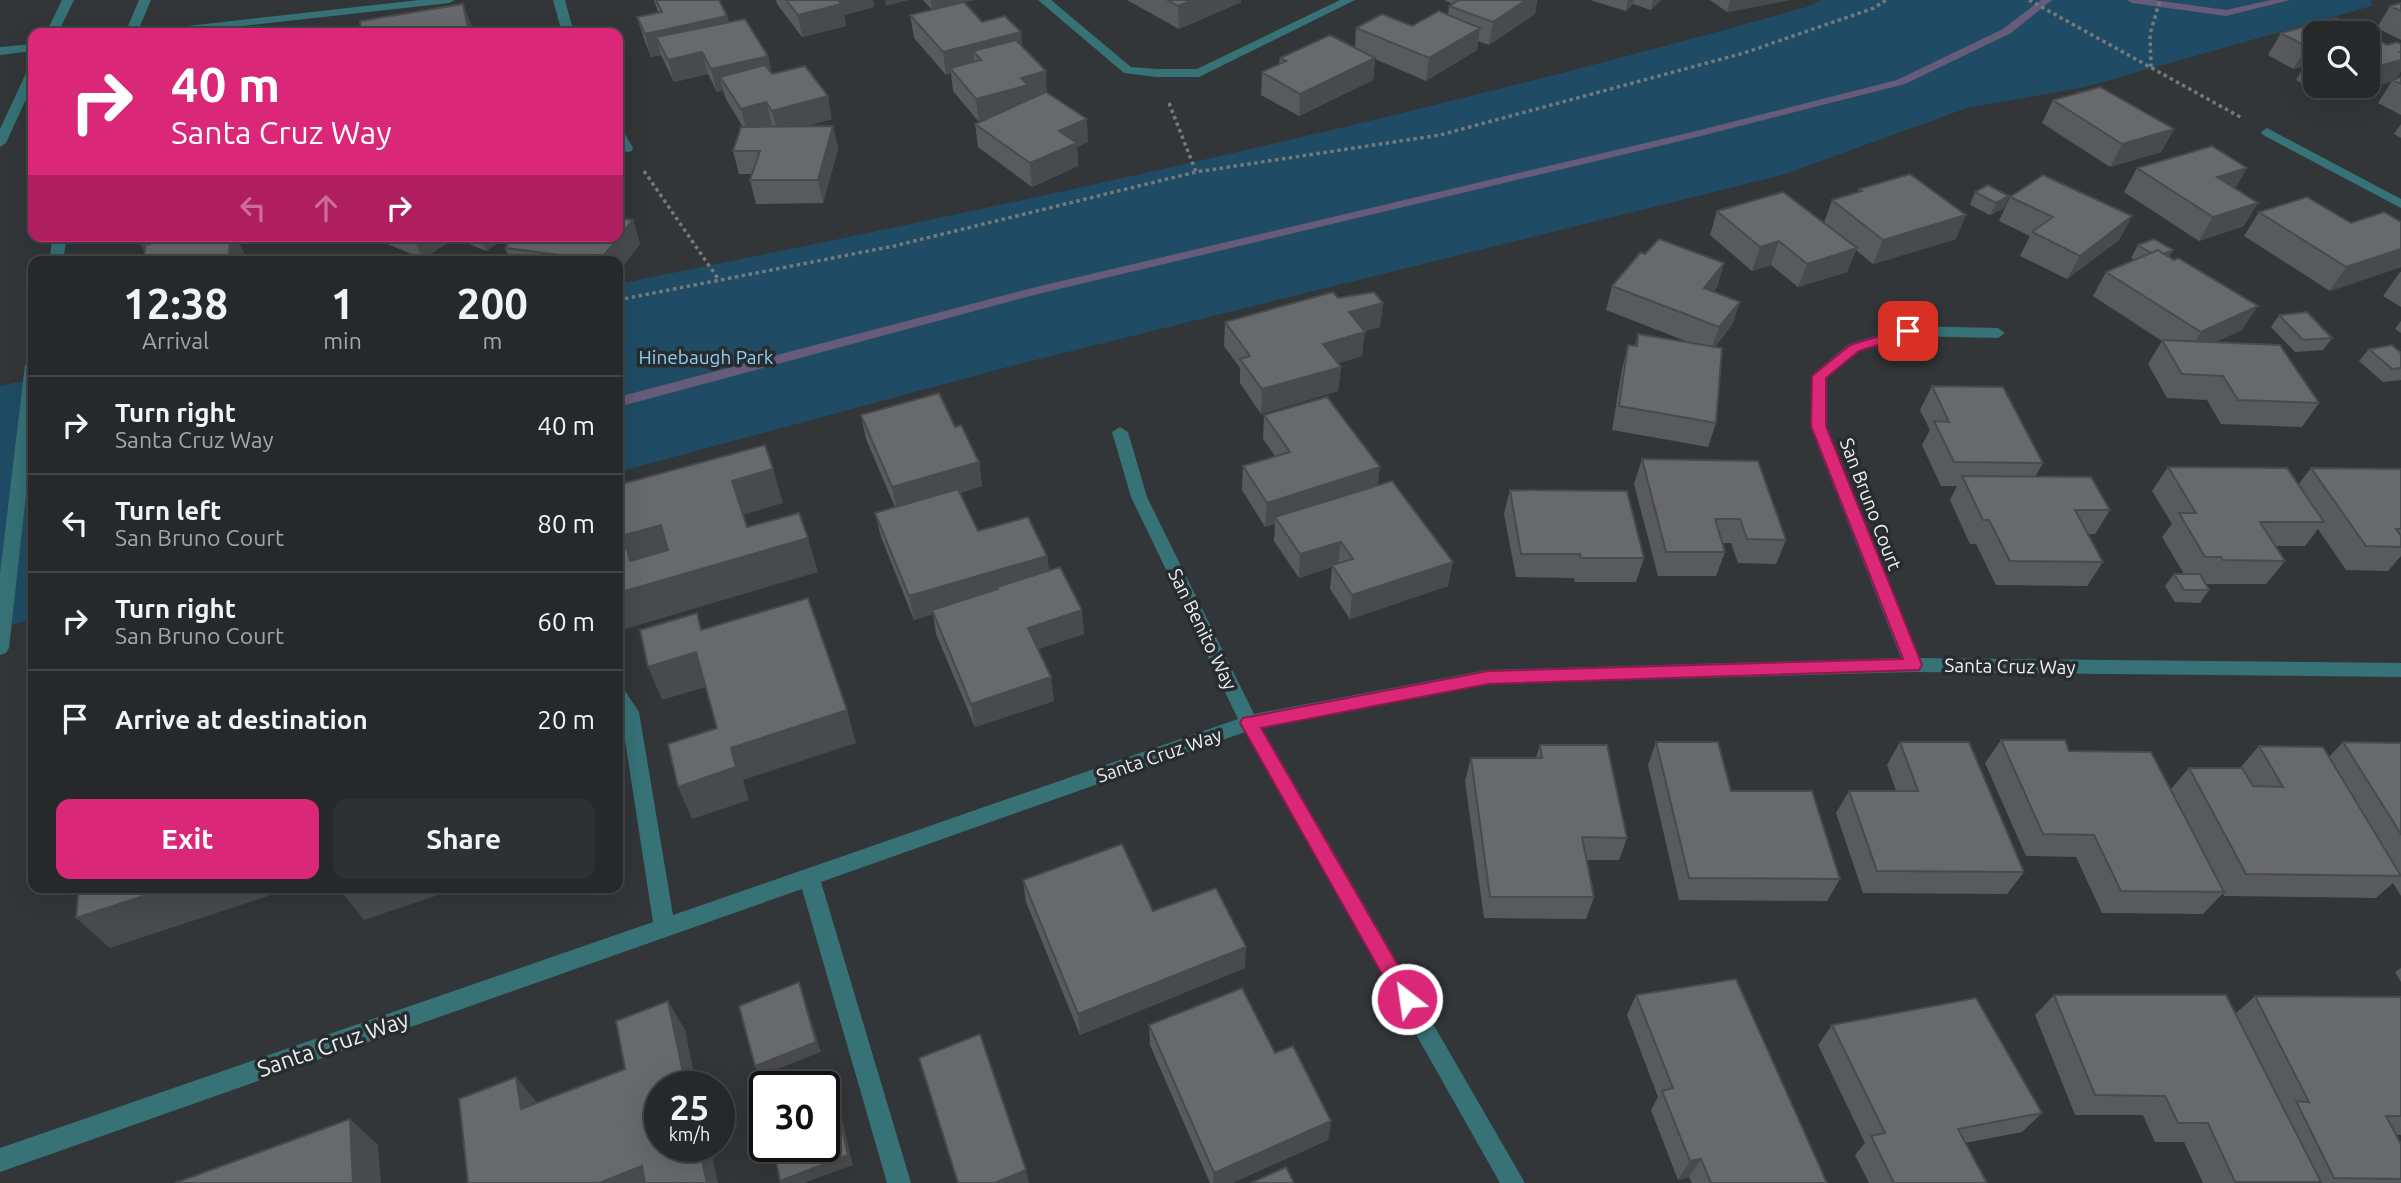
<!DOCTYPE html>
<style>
:root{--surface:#26282a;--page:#2e3032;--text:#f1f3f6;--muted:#a4a6a8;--line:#424447;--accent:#db2777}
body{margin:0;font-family:Ubuntu,sans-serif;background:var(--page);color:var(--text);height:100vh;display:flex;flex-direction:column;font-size:26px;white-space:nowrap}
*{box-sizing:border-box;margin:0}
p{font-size:23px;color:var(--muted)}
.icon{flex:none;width:38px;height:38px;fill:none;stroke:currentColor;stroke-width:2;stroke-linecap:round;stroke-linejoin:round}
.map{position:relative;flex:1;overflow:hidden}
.drawer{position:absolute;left:28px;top:256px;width:595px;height:637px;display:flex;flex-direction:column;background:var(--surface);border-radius:14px;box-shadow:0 7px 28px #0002,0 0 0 2px var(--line)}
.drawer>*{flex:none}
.hud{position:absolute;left:28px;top:28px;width:595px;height:214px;border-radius:14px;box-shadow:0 7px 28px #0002,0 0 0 2px var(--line);background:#db2777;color:#fff;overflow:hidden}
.tools{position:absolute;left:2303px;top:21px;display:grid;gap:14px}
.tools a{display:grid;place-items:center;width:77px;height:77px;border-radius:14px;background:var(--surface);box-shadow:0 7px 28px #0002,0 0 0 2px var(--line);font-size:35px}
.speed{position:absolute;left:644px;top:1071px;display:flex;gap:14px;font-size:35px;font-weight:700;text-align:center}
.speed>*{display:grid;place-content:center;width:91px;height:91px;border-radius:50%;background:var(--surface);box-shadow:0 7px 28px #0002,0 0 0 2px var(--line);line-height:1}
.speed small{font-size:18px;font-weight:400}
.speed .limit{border:4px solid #111;border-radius:10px;background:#fff;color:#111}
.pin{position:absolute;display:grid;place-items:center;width:60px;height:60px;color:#fff;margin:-30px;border-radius:14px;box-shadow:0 4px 10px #0006}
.me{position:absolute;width:77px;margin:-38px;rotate:330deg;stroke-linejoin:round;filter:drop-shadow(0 0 5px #0008)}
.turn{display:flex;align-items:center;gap:24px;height:147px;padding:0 28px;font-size:32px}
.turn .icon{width:91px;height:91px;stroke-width:2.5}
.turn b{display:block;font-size:49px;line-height:60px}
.lanes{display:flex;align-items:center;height:66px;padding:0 28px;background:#0003;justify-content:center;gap:35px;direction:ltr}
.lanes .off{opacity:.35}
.eta{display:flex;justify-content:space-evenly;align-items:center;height:119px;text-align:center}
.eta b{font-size:42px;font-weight:600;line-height:49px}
.primary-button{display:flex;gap:14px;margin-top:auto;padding:14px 28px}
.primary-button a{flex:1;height:80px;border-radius:14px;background:var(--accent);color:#fff;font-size:28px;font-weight:600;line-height:80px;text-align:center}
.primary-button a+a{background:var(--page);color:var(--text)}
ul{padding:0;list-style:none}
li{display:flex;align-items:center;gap:21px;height:98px;padding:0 28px;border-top:2px solid var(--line)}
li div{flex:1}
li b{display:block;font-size:26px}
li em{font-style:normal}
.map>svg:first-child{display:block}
</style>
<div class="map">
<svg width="2401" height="1183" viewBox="0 0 2401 1183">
<rect width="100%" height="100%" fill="#323638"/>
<path fill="#1f4c64" d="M1820,0H2371L2372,6L2085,87L1967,108L1782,175L1011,366L618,472V284C1018,204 1418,117 1810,6Z
M33,379V619L0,628V386Z"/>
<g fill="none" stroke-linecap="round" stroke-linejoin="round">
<path fill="#665b79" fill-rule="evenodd" d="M2041,0H2052L2011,33L1905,84L1693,138L1034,295L618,407V397L1032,288L1692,132L1897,80L2003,29Z
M2127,0H2154L2226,10L2271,0H2290L2226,16L2132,3Z"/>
<path stroke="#75797b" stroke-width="3.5" stroke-dasharray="3.5 3.5" stroke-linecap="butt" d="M2029,0L2242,118
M2151,67L2150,34L2160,0
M1169,103L1196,172
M644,171L719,280
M618,300L894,246L1196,172L1440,135L1744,53L1874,8L1886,0"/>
<path fill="#367276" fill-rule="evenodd" d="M62,0H74L58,33H46Z
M139,0H151L137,33H125Z
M419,0H455L449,3L181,33H146L152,30Z
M553,0H565L574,33H562Z
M1038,0H1051L1131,67L1157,69H1197L1340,0H1355L1199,77H1157L1124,73Z
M33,44V51L0,55V47Z
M33,67V84L6,143L0,147V129L27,71Z
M618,128L622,129L633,148L632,151L627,152C616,149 617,137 618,128Z
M2267,128L2401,199V208L2263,135L2261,132Z
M53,236H67L63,261H49Z
M1908,326L1998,328L2005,333L1998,338L1909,336L1859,350L1827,378L1826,426L1919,658L2401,663V677L1913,672L1487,684L1262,728L1525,1183H1500L1245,732L821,882L911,1183H887L802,889L0,1172V1148L653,922L621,714L618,710V689L625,691L639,712L673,915L1238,719L1131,497L1112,432L1120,427L1128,432L1147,497L1254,714L1487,670L1901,658L1810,426L1814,373L1849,344Z
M33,360V431L9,648L6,653L0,655V574L25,365Z"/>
</g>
<path fill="#595a5e" d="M654,0H719L727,16L729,22L768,56L772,74L832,119L805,126H833L838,149L823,203L756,204L750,180L752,174H739L733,151L743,127L726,99L723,90L717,92L708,74L674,82L661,55L651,57L644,39L637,17L658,12Z
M776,0H873L874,7L844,15L846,26L802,37L777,4Z
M923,0H974L964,2L982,22L1022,46L1047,93L1088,142L1077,147L1078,166L1032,187L978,147L975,124L984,120L979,122L953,91L951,73L946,75L914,38L910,15L932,10Z
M1127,0H1241V2L1179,29Z
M1444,0H1537L1535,14L1489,45L1478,41L1477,50L1426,81L1375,59L1373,80L1299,116L1261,95L1262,72L1279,64L1280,58L1355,47L1356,28L1412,26L1448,14L1449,6L1453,4Z
M1590,0H1661L1651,10L1633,4L1626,11Z
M1710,0H1790L1727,12Z
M2401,3V40L2377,28L2390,6Z
M2281,33H2315V86H2368L2387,45L2401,44V71L2396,79L2401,77V115L2378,103L2392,81L2330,99L2296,80L2304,66L2293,69L2268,55Z
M2053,100L2174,129L2161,152L2110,167L2042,123Z
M2401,124V138L2394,134Z
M2137,168H2247L2235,188L2244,226L2199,241L2124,192Z
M1859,189L1956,239L1873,264L1856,250L1847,272L1798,287L1771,265L1752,271L1710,235L1717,211L1824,223L1832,200L1857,193Z
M1975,192L2009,196L2004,208L1990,215L1970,205Z
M2010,197L2132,216L2119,240L2067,279L2020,256L2030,236L1999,221Z
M2259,212L2351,223L2401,222V267L2330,291L2244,236Z
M633,220L640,244L618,261H511L505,248Z
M380,236H508L486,251L455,238L423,259L383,242Z
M2138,245L2173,250L2169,257L2242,330L2215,342L2319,403L2302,427L2221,424L2207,400L2167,398L2148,364L2162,341L2093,296L2106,272L2135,260L2131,258Z
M1645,254L1724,263L1717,287L1713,292L1740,302L1732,325L1715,347L1716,423L1708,447L1612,430L1622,369L1628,345L1635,346L1638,334L1688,342L1606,310L1612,286Z
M2400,272H2401V307L2383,296Z
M1338,298L1383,303L1380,327L1364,331L1362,356L1338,363L1341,367L1338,391L1261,414L1240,383V368L1224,346L1225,322Z
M2279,315L2332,338L2323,350L2295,352L2271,327Z
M2401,321V333L2395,329Z
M2369,349L2401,353V380L2383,382L2359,361Z
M1932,386L2043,463L2035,477L2110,510L2095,534H2088L2103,562L2087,586L1996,585L1976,544H1970L1950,500L1957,486H1941L1922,445L1930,430L1920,410Z
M861,415L955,427L979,462L982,486L960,493L978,531L1047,556L1049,570L1084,634L1038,649L1054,701L975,727L936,634L933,614L914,620L881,537L875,513L895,507L866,439Z
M1264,415L1378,485L1448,586L1350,619L1330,589L1332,567L1299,578L1274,541L1275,524L1265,527L1242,490L1243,466L1275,456L1263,439Z
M1642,459L1786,540L1776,564L1738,563L1731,543H1722L1725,552L1716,576H1658L1634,484Z
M2168,467L2298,485L2311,468L2401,469V556L2388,571L2346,570L2318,529L2305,546H2276L2285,561L2266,584H2206L2209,590L2200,603L2175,602L2165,586L2174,574H2184L2162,537L2172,524L2152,491Z
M1510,490L1644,558L1636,582H1575L1574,578L1516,577L1504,514Z
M2001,740L2171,789L2189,768H2240L2259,746L2329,757L2343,742L2401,743V896L2393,883L2376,898L2224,896L2223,893L2203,914L2102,913L2076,857L2026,856L1985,763Z
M1656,742L1731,791L1840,879L1827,901L1679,900L1648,765Z
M1900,742L2024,872L2007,894L1863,893L1836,813L1849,791H1896L1887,765Z
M1540,745L1627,838L1619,860H1587L1594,897L1586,919L1484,918L1465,781L1471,758H1536Z
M1023,880L1153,911L1245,968L1080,1035L1026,902Z
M2401,968V982L2395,972Z
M1636,995L1827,1183H1692L1689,1177L1678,1180L1651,1110L1658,1097L1627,1015Z
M2054,995L2235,1014L2255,996L2401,997V1135H2396L2401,1144V1183H2203L2184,1142H2155L2143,1115H2075L2035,1015Z
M1149,1025L1275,1053L1331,1121L1328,1140L1232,1183H1210L1150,1045Z
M1832,1025L2042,1113L2022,1132L1965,1143L1987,1183H1869L1855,1155L1865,1143L1818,1045Z"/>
<path fill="#484a4c" d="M835,0H873L874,7L844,15L846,26L802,37L798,15Z
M885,0H909L886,6Z
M931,0H974L932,11Z
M1193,0H1241V2L1179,29L1178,6Z
M1526,0H1537L1535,14L1489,45L1493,22Z
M1628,0H1634L1633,4L1626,11Z
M1653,0H1661L1651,10Z
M1730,0H1790L1727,12Z
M463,4L472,26L473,33H469Z
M727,16L733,38L656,37L661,55L651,57L645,34Z
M1480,28L1477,50L1426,81L1429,58Z
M1021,32L1023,54L981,60L973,51L975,67L950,68L951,73L946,75L943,52Z
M2315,45V49L2304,66L2293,69L2307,47Z
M2401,51V71L2396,80L2330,99L2338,86H2368V69Z
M702,52L708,74L674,82L668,60Z
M768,56L773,79L720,77L723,90L717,92L711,69Z
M1375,58L1373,80L1299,116L1300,94Z
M1046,71L1047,94L1029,99L1030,108L979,122L976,99L1021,78Z
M828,96L832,119L778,134L772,111Z
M766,102L772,125L747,132L741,109Z
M1087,119L1088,142L1077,147L1078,166L1032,187L1030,163L1059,131Z
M833,126L838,149L823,203L818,180Z
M2174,129L2161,152L2110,167L2122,144Z
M2247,168L2233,192L2217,177Z
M2009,196L2004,208L1990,215L1996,203Z
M2258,203L2244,226L2199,241L2213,217Z
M1966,215L1956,239L1873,264L1883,240Z
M2132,216L2119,240L2067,279L2080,256Z
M633,220L640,244L618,273V261H601Z
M135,236H262L238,242L244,252L243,261L149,260Z
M412,236H454L455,238L423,259Z
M479,236H508L486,251Z
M1779,241L1771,265L1752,271L1760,247Z
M1857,248L1847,272L1798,287L1807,264Z
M2401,249V267L2330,291L2346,267Z
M2173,250L2166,263L2156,257Z
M1724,263L1717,287L1697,312L1704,288Z
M1740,302L1732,325L1711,351L1719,327Z
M1383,303L1380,327L1347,336L1349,312Z
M2258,306L2242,330L2186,356L2201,332Z
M1365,332L1362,356L1321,368L1323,344Z
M1341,367L1338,391L1261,414L1262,389Z
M979,462L982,486L897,511L892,487Z
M1380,467L1377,492L1275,517V524L1265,527L1267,503Z
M773,469L783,503L743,515L732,481Z
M661,525L808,538L818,572L618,631V537Z
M1341,542L1338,565H1332V567L1299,578L1300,554Z
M1047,556L1050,580L997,587L998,595L932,610L933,614L914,620L909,596Z
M1453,562L1448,586L1350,619L1352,595Z
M1082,610L1084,634L1031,651L1028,628Z
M696,652L709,686L662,700L648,667Z
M1051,677L1054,701L975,727L971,704Z
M847,710L856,743L743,780L749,800L692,819L678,787L731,748Z
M171,887H296L110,948L76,918Z
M345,887H462L364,920L339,889Z
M1246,947L1245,968L1080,1035L1078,1014Z
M799,982L803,993L821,1052L760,1076L755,1066Z
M668,1001L685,1030L697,1087H686Z
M516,1077L539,1105L521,1109Z
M833,1088L837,1098L853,1165L804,1183H781L780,1181Z
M350,1119L378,1145L381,1183H353Z
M1331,1121L1328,1140L1232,1183H1213L1214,1173Z
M699,1146H710L718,1183H707Z
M1701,1159L1689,1177L1678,1180L1690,1161Z
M642,1166L654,1183H599Z
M1026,1170L1029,1183H995Z"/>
<path fill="#67696d" stroke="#484a4c" stroke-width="2" d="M656,0H719L727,16L645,34L637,17L662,12Z
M786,0H838L842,4L798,15Z
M1167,0H1193L1178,6Z
M1459,0H1526L1493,22L1449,6Z
M964,2L982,22L1005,16L1021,32L943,52L910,15Z
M2401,3V11L2390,6Z
M463,4L469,33H361L360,21Z
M1439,11L1480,28L1429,58L1356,28L1382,14L1412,26Z
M2335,18L2364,33H2315V45L2307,47L2281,33Z
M745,19L768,56L711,69L702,52L668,60L656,37Z
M1330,35L1375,58L1300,94L1262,72L1286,61L1280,58Z
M2368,35L2387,45L2397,42L2401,44V51L2400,52H2401V60L2368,69Z
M1016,40L1046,71L1021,78L1028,85L976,99L950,68L981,60L973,51Z
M765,65L772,74L805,66L828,96L772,111L766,102L741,109L720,77Z
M2401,77V84L2393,80Z
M2100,87L2174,129L2122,144L2053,100Z
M1046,92L1087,119L1059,131L1077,143L1030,163L975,124Z
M833,126L818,180H750L760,151H733L741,127Z
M2212,146L2247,168L2217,177L2258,203L2213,217L2137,168Z
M1910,174L1966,215L1883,240L1832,200L1862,191L1859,189Z
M2043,175L2132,216L2080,256L2032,232L2053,217L2010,197Z
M1988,185L2009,196L1996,203L1975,192Z
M1783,192L1857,248L1807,264L1779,241L1760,247L1717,211Z
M2307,197L2351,223L2384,212L2401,222V249L2346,267L2259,212Z
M618,218L633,220L600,260L505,248L515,236H618Z
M189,236H230L229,261H144L145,245Z
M1659,239L1724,263L1704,288L1740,302L1719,327L1612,286L1641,252L1645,254Z
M2154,239L2173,250L2164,254L2158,250L2151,253L2138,245Z
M2158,250L2174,260L2178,258L2258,306L2201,332L2106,272Z
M1333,292L1338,298L1374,292L1383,303L1349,312L1365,332L1323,344L1341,367L1262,389L1240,359L1250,356L1225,322Z
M2307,312L2332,338L2303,340L2279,315Z
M1638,334L1722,348L1716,423L1619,406L1628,345L1637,346Z
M2162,340L2280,345L2319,403L2238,400L2223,376L2182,374Z
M2392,345L2401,353V368L2392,369L2369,349Z
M1932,386L2003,387L2043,463L1954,462L1934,421L1949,422Z
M939,393L955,427L961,425L979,462L892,487L861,415Z
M1327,397L1380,467L1267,503L1243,466L1290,452L1264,415Z
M765,445L773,469L732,481L747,527L799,513L808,538L618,593V551L627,548L630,561L668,550L661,525L618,537V485Z
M1642,459L1758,461L1786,540L1747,539L1740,519H1715L1725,552H1666Z
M2168,467L2287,468L2324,522H2260L2285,561L2223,560L2221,557H2205L2179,513H2196Z
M2311,468L2401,469V529H2396L2401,536V547L2366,546Z
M1962,476L2091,477L2110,510H2075L2103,562L2010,561L1989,520H1983Z
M1392,481L1453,562L1352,595L1332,565L1353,559L1341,542L1300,554L1275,517Z
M958,489L978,531L1028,517L1047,556L909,596L875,513Z
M1510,490L1627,491L1644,558H1581L1580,554H1521Z
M1060,567L1082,610L1028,628L1051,677L971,704L932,610L998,589L997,587Z
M2174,574H2200L2209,590H2184Z
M808,598L847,710L731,748L736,767L678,787L668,744L717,728L696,652L648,667L640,630L697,613L701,630Z
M2001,740H2065L2069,751L2151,752L2224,892L2121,891L2094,835L2043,834Z
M1656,742H1718L1731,791H1812L1840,879L1689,878Z
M1900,742H1969L2024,872L1877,871L1849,791H1918Z
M2343,742L2401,743V834Z
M1540,745H1607L1627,838L1582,837L1594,897H1490L1471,758H1542Z
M2259,746L2323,747L2401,876L2246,874L2189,768H2242L2253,786L2283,787Z
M1122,844L1153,911L1216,888L1246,947L1078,1014L1023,880Z
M79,887H171L76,918Z
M1736,979L1827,1183H1711L1701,1159L1690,1161L1662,1091L1673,1088L1636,995Z
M799,982L816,1042L755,1066L739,1006Z
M1242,988L1275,1053L1293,1046L1331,1121L1214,1173L1149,1025Z
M2054,995H2226L2321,1182H2235L2208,1123H2178L2165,1096L2095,1095Z
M2255,996L2401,997V1116H2386L2401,1144V1179L2334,1178L2296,1101L2309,1102Z
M1976,998L2042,1113L1958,1129L1987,1183H1894L1871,1136L1885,1133L1832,1025Z
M668,1001L686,1087H660V1146H699L707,1183H645L642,1166L599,1183H468L459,1099L516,1077L521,1109L625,1069L616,1021Z
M980,1034L1026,1170L995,1183H958L919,1058Z
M833,1088L848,1155L780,1181L773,1146H824V1091Z
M350,1119L353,1183H175Z
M1286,1167L1294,1183H1251Z"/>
<path fill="#db2777" stroke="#8e194d" stroke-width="2" d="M1908,327L1913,328V334L1859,351L1826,378V426L1922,665L1919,670L1488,684L1261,728L1414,993L1417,999L1414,1006L1407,1008L1400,1006L1243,728L1240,723L1243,718L1488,671L1903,659L1811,426L1812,376L1850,345Z"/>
<g text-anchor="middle" stroke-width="7" stroke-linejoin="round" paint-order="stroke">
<g font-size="19" fill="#8dcff5" stroke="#282c2e">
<text x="706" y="364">Hinebaugh Park</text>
</g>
<g font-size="19" fill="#edf0f1" stroke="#282c2e">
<text transform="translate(1871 504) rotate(69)" y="7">San Bruno Court</text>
<text transform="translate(1203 629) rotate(64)" y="7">San Benito Way</text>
<text transform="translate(2010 666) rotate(1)" y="7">Santa Cruz Way</text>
<text transform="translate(1159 755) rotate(-19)" y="7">Santa Cruz Way</text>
</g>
<g font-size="23" fill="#edf0f1" stroke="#282c2e">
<text transform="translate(333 1044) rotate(-19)" y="8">Santa Cruz Way</text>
</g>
</g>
</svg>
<div class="tools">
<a><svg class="icon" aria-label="search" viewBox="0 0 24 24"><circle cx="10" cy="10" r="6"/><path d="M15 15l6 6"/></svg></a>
</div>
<div class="speed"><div>25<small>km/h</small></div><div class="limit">30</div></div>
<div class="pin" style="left:1908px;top:331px;background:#d93025"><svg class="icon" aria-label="arrive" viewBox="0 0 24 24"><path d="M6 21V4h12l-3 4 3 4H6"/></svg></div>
<svg class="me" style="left:1407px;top:999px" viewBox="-20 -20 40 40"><circle r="17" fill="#db2777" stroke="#fff" stroke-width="3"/><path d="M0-11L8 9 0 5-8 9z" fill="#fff"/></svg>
<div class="hud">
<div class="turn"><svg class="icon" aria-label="right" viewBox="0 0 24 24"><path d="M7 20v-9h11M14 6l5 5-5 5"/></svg><div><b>40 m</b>Santa Cruz Way</div></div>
<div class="lanes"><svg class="icon off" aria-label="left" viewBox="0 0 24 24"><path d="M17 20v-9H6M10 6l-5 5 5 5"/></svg><svg class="icon off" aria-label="ahead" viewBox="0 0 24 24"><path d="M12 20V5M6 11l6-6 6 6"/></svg><svg class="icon" aria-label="right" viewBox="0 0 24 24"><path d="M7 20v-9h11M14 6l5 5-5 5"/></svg></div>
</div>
<section class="drawer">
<div class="eta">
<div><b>12:38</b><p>Arrival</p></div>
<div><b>1</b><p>min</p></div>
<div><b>200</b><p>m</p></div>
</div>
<ul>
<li><svg class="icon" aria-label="right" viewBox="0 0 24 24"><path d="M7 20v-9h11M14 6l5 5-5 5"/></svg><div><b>Turn right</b><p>Santa Cruz Way</p></div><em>40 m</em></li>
<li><svg class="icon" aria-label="left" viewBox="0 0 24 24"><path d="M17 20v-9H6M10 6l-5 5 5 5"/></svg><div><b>Turn left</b><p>San Bruno Court</p></div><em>80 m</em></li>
<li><svg class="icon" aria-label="right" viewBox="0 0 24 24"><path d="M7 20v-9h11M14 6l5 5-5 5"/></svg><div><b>Turn right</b><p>San Bruno Court</p></div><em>60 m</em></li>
<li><svg class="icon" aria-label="arrive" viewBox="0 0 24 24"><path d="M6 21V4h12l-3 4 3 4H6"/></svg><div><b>Arrive at destination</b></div><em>20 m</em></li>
</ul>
<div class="primary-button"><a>Exit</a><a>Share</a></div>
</section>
</div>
